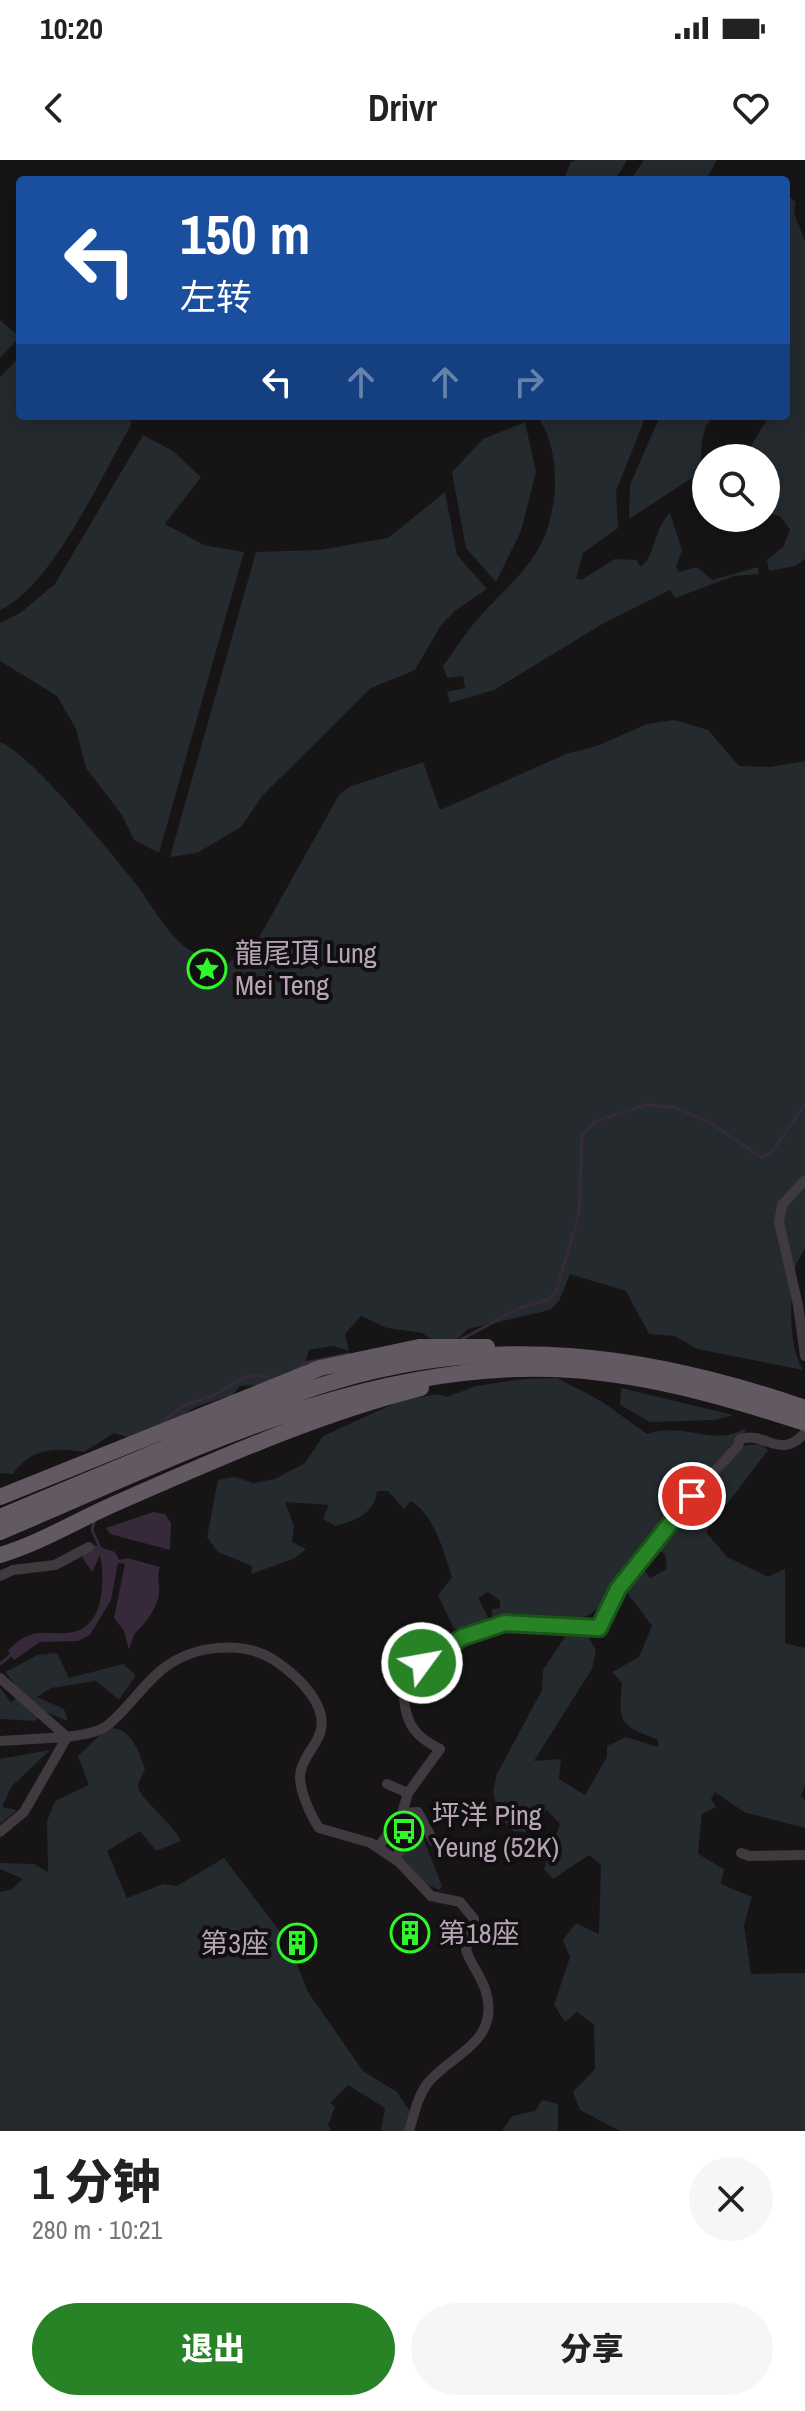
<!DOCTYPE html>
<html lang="zh">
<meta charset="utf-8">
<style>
:root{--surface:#fff;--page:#f6f6f6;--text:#222;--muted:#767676;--accent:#288226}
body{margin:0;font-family:"Archivo Narrow","Noto Sans SC",sans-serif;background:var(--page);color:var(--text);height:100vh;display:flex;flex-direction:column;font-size:30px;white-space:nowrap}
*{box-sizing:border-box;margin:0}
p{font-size:26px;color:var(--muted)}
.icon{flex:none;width:44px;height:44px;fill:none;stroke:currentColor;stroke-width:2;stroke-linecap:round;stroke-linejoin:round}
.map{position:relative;height:1971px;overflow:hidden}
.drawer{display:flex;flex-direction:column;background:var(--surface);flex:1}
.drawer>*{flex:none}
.top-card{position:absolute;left:16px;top:16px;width:774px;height:244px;border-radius:8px;box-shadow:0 4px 20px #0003;background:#1a4fa0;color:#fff;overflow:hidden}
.buttons{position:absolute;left:692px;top:284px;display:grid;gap:16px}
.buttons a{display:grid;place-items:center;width:88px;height:88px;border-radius:50%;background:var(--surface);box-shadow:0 4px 20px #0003;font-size:40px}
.pin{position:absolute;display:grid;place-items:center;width:68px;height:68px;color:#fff;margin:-34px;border:4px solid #fff;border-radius:50%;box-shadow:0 2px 8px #0007}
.me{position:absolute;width:88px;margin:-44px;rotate:58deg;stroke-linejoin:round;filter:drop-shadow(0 0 6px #0008)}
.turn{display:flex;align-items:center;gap:28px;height:168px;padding:0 32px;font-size:36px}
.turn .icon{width:104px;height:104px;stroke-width:2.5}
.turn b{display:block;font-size:56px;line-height:68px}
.lanes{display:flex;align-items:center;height:76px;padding:0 32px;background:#0003;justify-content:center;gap:40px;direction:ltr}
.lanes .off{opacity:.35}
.round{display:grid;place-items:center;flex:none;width:84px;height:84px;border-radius:42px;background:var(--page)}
.summary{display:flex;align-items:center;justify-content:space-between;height:136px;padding:0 32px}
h1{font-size:48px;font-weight:800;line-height:60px}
.cta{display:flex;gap:16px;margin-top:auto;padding:16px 32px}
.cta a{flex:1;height:92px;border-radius:48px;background:var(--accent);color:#fff;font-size:32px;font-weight:800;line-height:92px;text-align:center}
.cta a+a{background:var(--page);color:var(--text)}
.status{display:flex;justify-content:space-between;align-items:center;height:56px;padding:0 40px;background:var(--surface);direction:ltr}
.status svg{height:22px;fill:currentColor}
header{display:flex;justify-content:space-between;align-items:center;height:104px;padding:0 32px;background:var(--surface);font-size:36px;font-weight:800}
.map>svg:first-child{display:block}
</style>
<div class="status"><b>10:20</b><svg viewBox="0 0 49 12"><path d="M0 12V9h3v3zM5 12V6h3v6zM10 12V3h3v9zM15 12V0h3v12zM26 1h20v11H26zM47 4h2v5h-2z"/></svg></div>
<header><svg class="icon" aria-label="back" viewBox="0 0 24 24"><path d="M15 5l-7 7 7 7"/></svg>Drivr<svg class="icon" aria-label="heart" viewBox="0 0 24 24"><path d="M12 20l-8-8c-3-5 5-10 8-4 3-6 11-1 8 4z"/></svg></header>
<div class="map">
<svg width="805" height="1971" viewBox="0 0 805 1971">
<rect width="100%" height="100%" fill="#161415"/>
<path fill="#242a2e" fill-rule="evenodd" d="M577,0H627L615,20H563L571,2Z
M644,0H717L706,20H630Z
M786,34L796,42L794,53L805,81V399L795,406L769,411L767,400L783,387L790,370L781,357L766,351V298H755L751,286L769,256H786Z
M0,160L20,177L0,198Z
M20,196V256H125L132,263C104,312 51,428 0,450V217Z
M537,256H646L616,331L618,368L583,393L576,418L581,420L615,399L636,400L641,407C657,393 653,369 670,353L682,390L676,407L679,412L697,407L712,420L758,407L759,414L734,416L675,438L670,430L604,463L494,530L450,543L447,532L465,528L463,516L447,518L443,506C452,494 459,482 468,471C491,440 526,416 543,380C559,344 561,289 537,256Z
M660,256H713C700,270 701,294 701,312L629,359L630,325Z
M525,262L536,312L521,371L496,422L466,388L452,312L483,279Z
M143,275L173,291L201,317L165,364L204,385L244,392L159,693L134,680L122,655L86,608L76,569L57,536L0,501V463L20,453L55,424Z
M445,332L457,395L487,429L456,450L441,465L415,510L371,528L263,635L241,667L197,693L170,697L256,392L319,390L388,378Z
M674,560L708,570L739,606L769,607L805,601V1089C801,1096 795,1104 794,1112C790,1139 788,1187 803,1210L697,1189L675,1176L649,1174L626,1131L570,1114L559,1141L550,1150L468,1169L444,1192L443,1187L422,1173L387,1168L361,1156L345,1174L349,1191L333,1186L309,1190L303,1210L260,1225L240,1226L233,1235L195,1247L138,1286L127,1277L114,1273L84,1292C56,1287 30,1288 13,1314L0,1313V582C29,592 114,696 136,724C153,746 174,789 202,795L186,809L227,804L257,781L339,635L349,627L423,602L440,650L566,594L597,586L647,564Z
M557,1218L601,1241L647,1274C686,1261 712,1288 746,1268L738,1286L761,1284L768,1290L706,1372L727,1397L768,1417L785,1409V1483L805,1488V1626L801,1636L805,1640V1668L744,1652L715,1632L711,1639L716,1647L702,1654L698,1694L724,1709L721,1724L752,1737L744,1765L751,1814L805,1813V1971H620L580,1950L573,1932L595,1909L594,1865L577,1852L565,1862L554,1845L570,1797L563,1780L576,1763L599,1774L601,1705L589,1695L553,1719L544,1709L560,1664L547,1650L526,1672L513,1671L499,1656L493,1632L497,1614L542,1530L543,1510L570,1469L588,1477L596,1490L592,1509L534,1601L561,1599L559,1619L585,1635L607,1597V1586L626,1577L658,1587V1580C620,1565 618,1564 622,1523L612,1512L639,1497L652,1466L621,1424C568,1490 557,1445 492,1457V1449L500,1448V1441L488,1432L478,1438L488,1457L482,1463L454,1469L438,1435L452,1417C443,1390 435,1356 411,1341L404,1349L388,1331H377C374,1354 356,1360 336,1366L323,1359L329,1345L285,1342L294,1366L292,1382L306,1389L295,1398L251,1414L252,1406L218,1392L207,1377L218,1320L235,1317L253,1323L275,1319L305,1303L323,1276L402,1240L438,1234L447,1237L476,1226L523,1219ZM651,1386L665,1394L667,1409L650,1418L639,1403Z
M621,1228L733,1255L716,1260L650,1262L620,1245Z
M57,1493L69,1518L123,1504L136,1515L119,1540L96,1521L51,1528L37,1537L64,1549L68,1561L46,1552L34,1561L0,1559V1528L11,1542L23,1534L5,1512L38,1495Z
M114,1568C133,1572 139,1592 145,1609C143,1614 138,1622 138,1627C137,1635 175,1666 181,1681L156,1691L140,1671L107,1691L127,1738L163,1724L177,1726L224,1698L288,1782L308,1832L363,1911L397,1932L411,1953L410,1971H381L385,1948L348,1925L330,1943L335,1947L328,1965L331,1971H0V1732L12,1729L23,1719L0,1709V1703L34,1704L48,1712L47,1661L55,1641L89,1625L78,1596L102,1573Z
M50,1590L12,1626L2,1647L17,1650L0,1664V1599Z
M415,1667L422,1675L442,1726L439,1730L422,1722L401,1698L408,1668Z
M542,1940L558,1944V1971H502L512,1956L535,1951Z"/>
<path fill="#362a3a" d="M153,1352L165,1354L171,1363L170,1390L110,1374L106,1368Z
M94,1385L115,1392L119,1400L127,1398L160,1407C156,1418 160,1423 159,1433C158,1447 144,1466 134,1474L129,1490L124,1471L114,1458L125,1404L118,1403L111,1440L90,1475L78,1481L40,1482L14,1500L8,1491C33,1464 43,1477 73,1472C105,1466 105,1418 100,1395L92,1412L82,1397Z"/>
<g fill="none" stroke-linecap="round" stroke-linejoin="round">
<path stroke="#362a3a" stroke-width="3" d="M462,1179L520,1148L548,1140L556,1132L579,1054L582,975L596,961L646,945L674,947L712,964L761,997L772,992L805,944
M296,1209L305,1203L349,1194
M162,1263C183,1243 185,1246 211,1236C235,1227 247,1205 274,1221
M94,1362L92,1370L102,1392
M0,1504L11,1495"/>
<path stroke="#40393f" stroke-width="10" d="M805,1020L782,1045L779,1062L798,1145L805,1196
M0,1416L13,1410L55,1405L89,1387
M0,1518L67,1577
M0,1581L67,1577
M387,1624L408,1633
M0,1672L24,1652L67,1577C80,1575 97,1573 108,1565C129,1548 143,1524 164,1508C194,1485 243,1480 274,1500C298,1516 333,1548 318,1578C312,1590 300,1603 300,1617C300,1632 311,1656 319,1668L371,1683L399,1702L431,1736L460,1742L474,1759L466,1790C471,1806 484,1819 487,1836C498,1884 448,1896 427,1924C417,1938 414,1955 409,1971
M378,1687L400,1660L408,1633L440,1589C416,1577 406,1565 404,1538C402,1502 477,1465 507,1463C538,1461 568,1469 599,1468C629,1399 688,1341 738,1286L740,1279C767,1271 779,1301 805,1273
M741,1693L749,1696L805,1695
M395,1699L403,1685L404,1653L418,1652L434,1682"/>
<path stroke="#635962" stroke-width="16" d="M0,1337L320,1208L419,1187H487
M0,1357C67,1329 134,1301 201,1273C246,1255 290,1234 336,1221C498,1173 649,1194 805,1248
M0,1372C177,1298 355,1203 552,1209C639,1212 722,1236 805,1263
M0,1395C40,1383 74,1362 112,1345C213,1301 314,1255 421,1228"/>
</g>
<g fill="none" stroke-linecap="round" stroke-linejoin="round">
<g stroke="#1a5419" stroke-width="20">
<path id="route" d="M422,1503L463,1477L505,1463L599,1468L618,1429L692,1336"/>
</g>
<use href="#route" stroke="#288226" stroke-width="14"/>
</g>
<defs>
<g id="sight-ring" transform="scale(2)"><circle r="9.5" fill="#110f10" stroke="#2ff72b" stroke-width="1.5"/><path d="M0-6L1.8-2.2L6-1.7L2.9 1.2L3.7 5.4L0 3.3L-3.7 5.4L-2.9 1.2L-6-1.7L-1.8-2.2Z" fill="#2ff72b"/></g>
<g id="bus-ring" transform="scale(2)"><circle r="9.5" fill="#110f10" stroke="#2ff72b" stroke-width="1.5"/><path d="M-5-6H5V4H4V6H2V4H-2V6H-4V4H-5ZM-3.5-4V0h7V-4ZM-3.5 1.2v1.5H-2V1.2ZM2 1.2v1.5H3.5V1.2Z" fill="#2ff72b"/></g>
<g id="building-ring" transform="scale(2)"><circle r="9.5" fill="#110f10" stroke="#2ff72b" stroke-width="1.5"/><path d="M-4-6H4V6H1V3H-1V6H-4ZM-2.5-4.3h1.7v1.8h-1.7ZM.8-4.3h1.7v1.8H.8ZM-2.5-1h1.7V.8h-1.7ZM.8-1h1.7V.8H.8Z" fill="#2ff72b"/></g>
</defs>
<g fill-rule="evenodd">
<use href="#sight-ring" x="207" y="809"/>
<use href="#bus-ring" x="404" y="1671"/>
<use href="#building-ring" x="410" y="1773"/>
<use href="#building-ring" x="297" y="1783"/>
</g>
<g text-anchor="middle" stroke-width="8" stroke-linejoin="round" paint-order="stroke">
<g font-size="28" fill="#b7a5b7" stroke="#110f10" text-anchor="start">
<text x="235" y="803">龍尾頂 Lung<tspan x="235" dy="32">Mei Teng</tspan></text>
<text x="432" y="1665">坪洋 Ping<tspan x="432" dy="32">Yeung (52K)</tspan></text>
<text x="438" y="1783">第18座</text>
<text x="269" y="1793" text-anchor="end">第3座</text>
</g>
</g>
</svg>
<div class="buttons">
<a><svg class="icon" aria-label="search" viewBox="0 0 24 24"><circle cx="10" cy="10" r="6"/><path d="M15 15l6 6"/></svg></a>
</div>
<div class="pin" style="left:692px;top:1336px;background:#d93025"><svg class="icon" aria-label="arrive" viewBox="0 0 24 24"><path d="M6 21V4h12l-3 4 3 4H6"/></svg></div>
<svg class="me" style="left:422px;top:1503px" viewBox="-20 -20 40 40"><circle r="17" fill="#288226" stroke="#fff" stroke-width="3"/><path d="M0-11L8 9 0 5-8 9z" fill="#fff"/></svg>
<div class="top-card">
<div class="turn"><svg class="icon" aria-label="left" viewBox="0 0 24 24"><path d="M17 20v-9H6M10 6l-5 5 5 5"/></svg><div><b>150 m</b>左转</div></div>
<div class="lanes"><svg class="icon" aria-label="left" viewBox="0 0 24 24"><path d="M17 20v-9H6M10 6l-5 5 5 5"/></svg><svg class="icon off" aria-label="ahead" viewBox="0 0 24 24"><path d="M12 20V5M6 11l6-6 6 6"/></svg><svg class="icon off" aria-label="ahead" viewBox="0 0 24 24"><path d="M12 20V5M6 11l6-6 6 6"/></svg><svg class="icon off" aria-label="right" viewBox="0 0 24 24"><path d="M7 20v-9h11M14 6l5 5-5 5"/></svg></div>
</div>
</div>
<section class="drawer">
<div class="summary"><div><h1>1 分钟</h1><p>280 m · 10:21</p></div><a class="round"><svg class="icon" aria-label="close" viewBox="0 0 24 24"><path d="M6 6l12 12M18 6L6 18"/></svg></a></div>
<div class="cta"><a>退出</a><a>分享</a></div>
</section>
